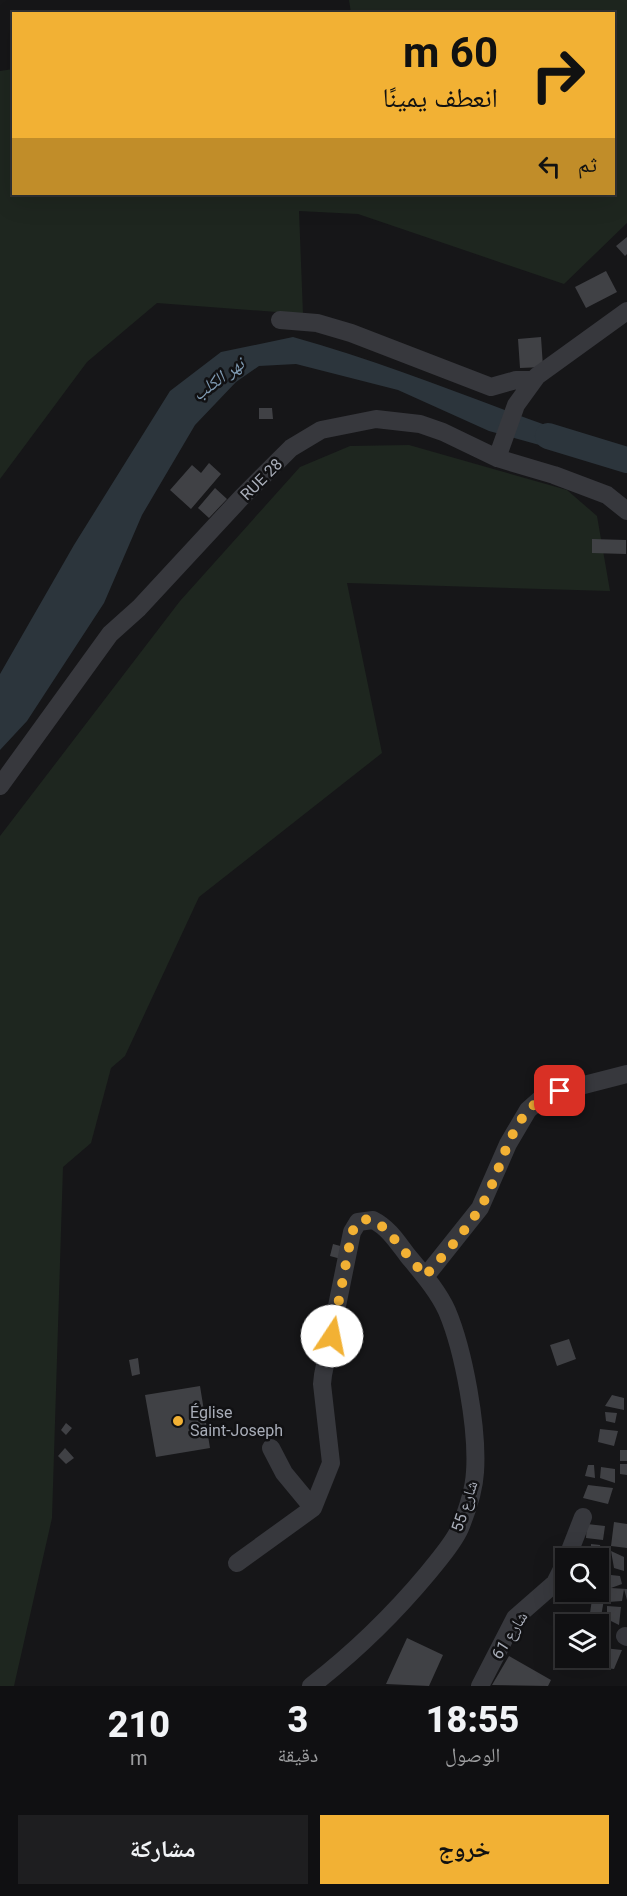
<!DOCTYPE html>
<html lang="ar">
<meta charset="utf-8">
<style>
:root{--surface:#101012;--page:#1e1e20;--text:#f1f3f6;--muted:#9c9d9f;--line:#303032;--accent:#f2b134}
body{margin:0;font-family:Roboto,"Noto Naskh Arabic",sans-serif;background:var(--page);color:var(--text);direction:rtl;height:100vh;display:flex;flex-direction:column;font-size:22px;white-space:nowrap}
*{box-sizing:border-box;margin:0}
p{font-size:20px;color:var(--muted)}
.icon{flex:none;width:33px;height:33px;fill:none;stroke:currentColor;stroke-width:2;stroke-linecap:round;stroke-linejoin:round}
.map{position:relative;height:1686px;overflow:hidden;direction:ltr}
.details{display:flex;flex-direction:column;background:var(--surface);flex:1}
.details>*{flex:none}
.banner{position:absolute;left:12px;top:12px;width:603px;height:183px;border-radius:0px;box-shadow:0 6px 24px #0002,0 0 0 2px var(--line);direction:rtl;background:#f2b134;color:#111;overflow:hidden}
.tools{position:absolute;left:555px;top:1548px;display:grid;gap:12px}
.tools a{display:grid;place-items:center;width:54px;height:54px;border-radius:0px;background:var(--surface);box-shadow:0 6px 24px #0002,0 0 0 2px var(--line);font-size:30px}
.pin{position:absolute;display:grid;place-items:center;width:51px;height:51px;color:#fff;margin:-26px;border-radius:12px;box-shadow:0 3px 9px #0006}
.me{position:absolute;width:66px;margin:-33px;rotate:11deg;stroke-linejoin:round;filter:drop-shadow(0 0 4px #0008)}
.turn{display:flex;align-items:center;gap:21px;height:126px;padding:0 18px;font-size:27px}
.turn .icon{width:78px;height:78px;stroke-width:2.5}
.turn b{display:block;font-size:42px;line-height:51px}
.then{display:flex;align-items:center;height:57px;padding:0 18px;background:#0003;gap:12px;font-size:22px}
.eta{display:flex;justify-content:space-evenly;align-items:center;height:102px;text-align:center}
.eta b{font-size:36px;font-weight:800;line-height:42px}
.action{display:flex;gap:12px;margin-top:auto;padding:12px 18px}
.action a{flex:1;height:69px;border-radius:0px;background:var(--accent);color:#111;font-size:24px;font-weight:800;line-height:69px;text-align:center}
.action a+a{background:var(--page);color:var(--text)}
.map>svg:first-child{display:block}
</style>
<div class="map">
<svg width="627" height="1686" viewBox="0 0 627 1686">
<rect width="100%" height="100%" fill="#161618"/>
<path fill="#1e261f" d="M349,0H627V223L564,284L358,214L299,211L303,314L157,303L87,362L0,479V71L13,69L14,194H614V14L351,13Z
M409,445L567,490L597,516L610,591L347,583L382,753L199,897L125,1056L111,1068L91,1143L63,1167L52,1518L14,1686H0V836L180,601L300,467L350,446Z"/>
<path fill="#2c353c" d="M293,337C391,364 486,405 583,438L579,456L489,431L398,390L296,364L259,366L236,382L195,425L142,515L104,603L27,721L0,750V674L74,545L170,391L221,352Z"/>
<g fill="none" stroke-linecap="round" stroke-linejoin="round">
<path stroke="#2c353c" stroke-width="26" d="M548,436L627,460"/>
</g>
<path fill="#404145" d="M627,237V254L625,256L616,246Z
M606,271L617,292L586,308L575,287Z
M541,337L543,367L520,368L518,339Z
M259,408H272L273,419H259Z
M209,463L221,474L191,509L170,490L192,465L201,473Z
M215,488L227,499L209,518L198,508Z
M592,539L626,540V554L592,553Z
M333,1244L344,1247L341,1259L330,1256Z
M569,1339L576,1359L557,1366L550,1345Z
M138,1358L140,1374L132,1376L129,1360Z
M200,1386L210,1448L156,1457L145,1395Z
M612,1395L624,1398V1410L605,1406Z
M605,1412L617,1413L615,1423L606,1421Z
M66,1423L72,1428L66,1435L61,1430Z
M600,1429L618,1431L614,1446L598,1442Z
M65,1448L74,1458L66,1464L58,1456Z
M620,1450H627V1461H620Z
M620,1464H627V1475L620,1474Z
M588,1465H594L595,1478L585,1476Z
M601,1467L615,1469V1483L600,1478Z
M588,1485L613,1488L608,1504L583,1498Z
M614,1522L627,1524V1548L611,1546Z
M587,1524L605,1526L603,1540L586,1538Z
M591,1544L600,1545L602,1554L591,1555Z
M611,1551L624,1557V1571L614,1568Z
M598,1565L604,1568L599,1584H598Z
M611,1575L620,1576L622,1584L611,1588L627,1589V1600L624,1589L622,1601L608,1602L606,1587L611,1588Z
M598,1587H606L601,1617L590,1613L593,1592H598Z
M607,1606L621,1607L619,1625L607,1619Z
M407,1638L443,1655L429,1686L386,1684Z
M604,1648L622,1650L614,1669L599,1667Z
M509,1656L551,1680L548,1686L492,1685Z
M580,1658H598L596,1664L580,1660Z"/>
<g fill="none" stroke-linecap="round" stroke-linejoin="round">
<path stroke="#37383d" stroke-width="18" d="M280,320L317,323L351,333L491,387L516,380H533
M497,458L516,405L537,376L627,311
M0,786L110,634L139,608L241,498L291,448L321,430L376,419L420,424L443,432L497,458L554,475L607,495L627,511
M425,1277L480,1208L508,1144L528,1110L545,1095L627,1074
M271,1448L284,1473L313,1508
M567,1558L583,1517
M237,1563L313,1508L331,1463L322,1384L323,1375L352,1232L358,1222L373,1220C389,1228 398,1243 408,1256C422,1273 438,1291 447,1311C464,1351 478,1429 475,1472C474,1490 467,1511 460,1528C453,1544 439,1559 428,1573C393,1615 355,1652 311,1686
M625,1636L627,1637
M480,1686L515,1618L555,1583L566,1561"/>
</g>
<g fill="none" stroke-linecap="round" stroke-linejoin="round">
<path stroke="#f2b134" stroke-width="10" stroke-dasharray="0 18" d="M332,1336L352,1232L358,1222L368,1219L385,1228L425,1276C444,1255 464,1233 480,1208C505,1169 508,1105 560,1091"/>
</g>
<circle fill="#f2b134" stroke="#111113" stroke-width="2" cx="178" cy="1421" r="6"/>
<g text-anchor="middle" stroke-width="5" stroke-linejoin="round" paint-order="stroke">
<g font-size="16" fill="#a8adb8" stroke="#111113">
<text transform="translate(261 479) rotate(-45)" y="6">RUE 28</text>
<text transform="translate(464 1506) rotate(-72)" y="6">شارع 55</text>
<text transform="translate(509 1635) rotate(-58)" y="6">شارع 61</text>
</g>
<g font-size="16" fill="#a8adb8" stroke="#111113" text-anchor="start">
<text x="190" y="1418">Église<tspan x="190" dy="18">Saint-Joseph</tspan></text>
</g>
<g font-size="18" font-style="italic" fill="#7f9bb3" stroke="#111113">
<text transform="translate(218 379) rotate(-36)" y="6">نهر الكلب</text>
</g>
</g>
</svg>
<div class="tools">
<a><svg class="icon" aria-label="search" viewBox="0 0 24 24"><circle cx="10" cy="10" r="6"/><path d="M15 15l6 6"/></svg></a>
<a><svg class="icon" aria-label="layers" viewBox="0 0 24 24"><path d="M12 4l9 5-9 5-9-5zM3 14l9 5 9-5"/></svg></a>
</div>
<div class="pin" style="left:560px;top:1091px;background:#d93025"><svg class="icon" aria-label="arrive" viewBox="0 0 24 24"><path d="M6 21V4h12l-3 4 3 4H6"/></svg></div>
<svg class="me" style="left:332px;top:1336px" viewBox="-20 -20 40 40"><circle r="19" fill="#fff"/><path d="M0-13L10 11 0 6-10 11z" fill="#f2b134"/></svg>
<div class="banner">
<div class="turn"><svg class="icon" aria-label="right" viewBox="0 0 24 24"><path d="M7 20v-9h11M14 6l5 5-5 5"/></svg><div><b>60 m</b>انعطف يمينًا</div></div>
<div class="then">ثم<svg class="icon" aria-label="left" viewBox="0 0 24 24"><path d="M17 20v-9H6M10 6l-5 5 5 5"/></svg></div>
</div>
</div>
<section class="details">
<div class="eta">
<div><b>18:55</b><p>الوصول</p></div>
<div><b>3</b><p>دقيقة</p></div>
<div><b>210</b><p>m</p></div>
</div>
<div class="action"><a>خروج</a><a>مشاركة</a></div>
</section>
